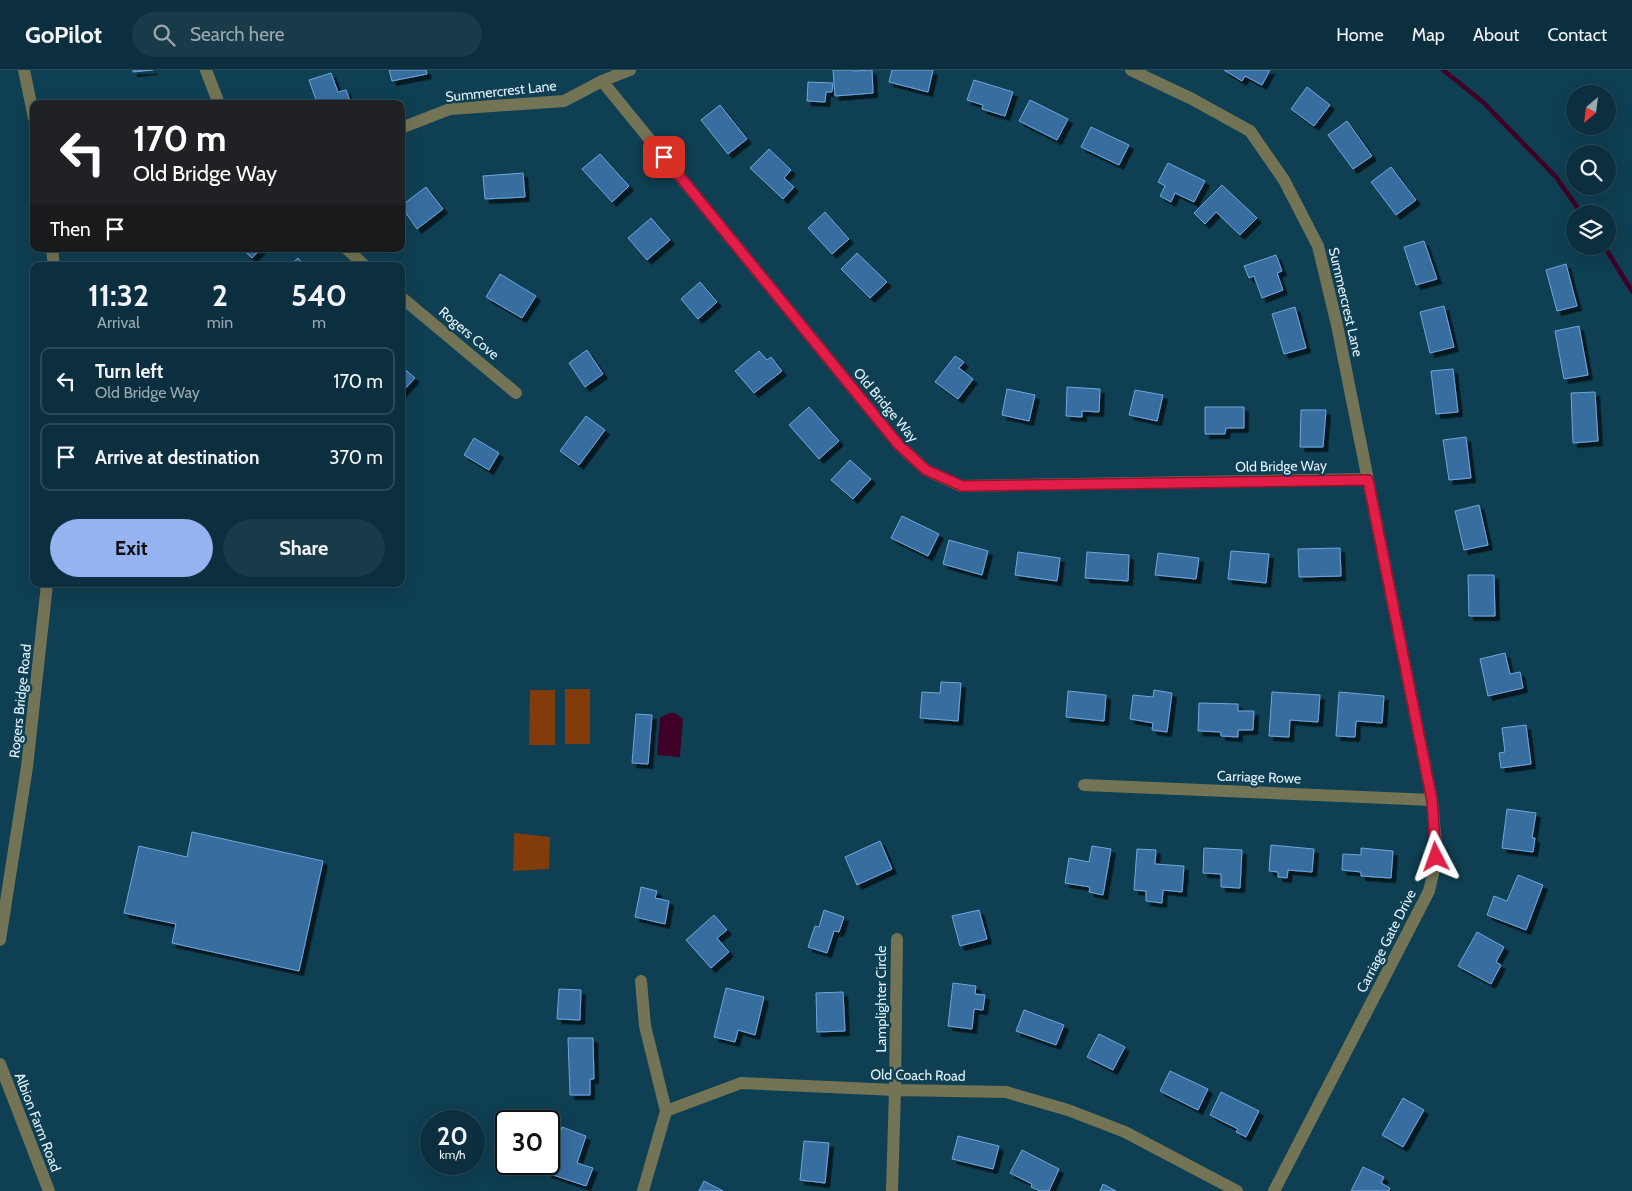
<!DOCTYPE html>
<style>
:root{--surface:#0b2f3e;--page:#193b49;--text:#f1f3f6;--muted:#9aa9b0;--line:#2b4a58;--accent:#95b2f1}
body{margin:0;font-family:Cabin,sans-serif;background:var(--page);color:var(--text);height:100vh;display:flex;flex-direction:column;font-size:19px;white-space:nowrap}
*{box-sizing:border-box;margin:0}
p{font-size:16px;color:var(--muted)}
.icon{flex:none;width:28px;height:28px;fill:none;stroke:currentColor;stroke-width:2;stroke-linecap:round;stroke-linejoin:round}
.map{position:relative;flex:1;overflow:hidden}
.drawer{position:absolute;left:30px;top:192px;width:375px;height:325px;display:flex;flex-direction:column;background:var(--surface);border-radius:10px;box-shadow:0 5px 20px #0002,0 0 0 1px var(--line)}
.drawer>*{flex:none}
.top-card{position:absolute;left:30px;top:30px;width:375px;height:152px;border-radius:10px;box-shadow:0 5px 20px #0002,0 0 0 1px var(--line);background:#202124;color:#fff;overflow:hidden}
.needle{width:32px;rotate:208deg}
.buttons{position:absolute;left:1566px;top:15px;display:grid;gap:10px}
.buttons a{display:grid;place-items:center;width:50px;height:50px;border-radius:50%;background:var(--surface);box-shadow:0 5px 20px #0002,0 0 0 1px var(--line);font-size:25px}
.speed{position:absolute;left:420px;top:1040px;display:flex;gap:10px;font-size:25px;font-weight:700;text-align:center}
.speed>*{display:grid;place-content:center;width:65px;height:65px;border-radius:50%;background:var(--surface);box-shadow:0 5px 20px #0002,0 0 0 1px var(--line);line-height:1}
.speed small{font-size:12px;font-weight:400}
.speed .limit{border:2px solid #111;border-radius:8px;background:#fff;color:#111}
.pin{position:absolute;display:grid;place-items:center;width:42px;height:42px;color:#fff;margin:-21px;border-radius:10px;box-shadow:0 2px 8px #0006}
.me{position:absolute;width:55px;margin:-28px;rotate:356deg;stroke-linejoin:round;filter:drop-shadow(0 0 4px #0008)}
.turn{display:flex;align-items:center;gap:18px;height:105px;padding:0 20px;font-size:22px}
.turn .icon{width:65px;height:65px;stroke-width:2.5}
.turn b{display:block;font-size:35px;line-height:42px}
.then{display:flex;align-items:center;height:48px;padding:0 20px;background:#0003;gap:10px;font-size:19px}
.eta{display:flex;justify-content:space-evenly;align-items:center;height:85px;text-align:center}
.eta b{font-size:30px;font-weight:700;line-height:35px}
.cta{display:flex;gap:10px;margin-top:auto;padding:10px 20px}
.cta a{flex:1;height:58px;border-radius:30px;background:var(--accent);color:#111;font-size:20px;font-weight:700;line-height:58px;text-align:center}
.cta a+a{background:var(--page);color:var(--text)}
ul{padding:0;list-style:none}
li{display:flex;align-items:center;gap:15px;height:68px;margin:0 10px 8px;padding:0 10px;border:2px solid var(--line);border-radius:10px}
li div{flex:1}
li b{display:block;font-size:19px}
li em{font-style:normal}
header{display:flex;align-items:center;gap:30px;box-sizing:border-box;height:70px;padding:0 25px;background:var(--surface);border-bottom:1px solid var(--line)}
header strong{font-size:24px}
nav{display:flex;gap:28px;margin-inline-start:auto;font-size:18px}
.search{width:350px;height:45px;background:var(--page);display:flex;align-items:center;gap:12px;box-sizing:border-box;padding:0 18px;border-radius:28px;color:var(--muted);font-size:19px}
.map>svg:first-child{display:block}
</style>
<header>
<strong>GoPilot</strong>
<div class="search"><svg class="icon" aria-label="search" viewBox="0 0 24 24"><circle cx="10" cy="10" r="6"/><path d="M15 15l6 6"/></svg>Search here</div>
<nav><a>Home</a><a>Map</a><a>About</a><a>Contact</a></nav>
</header>
<div class="map">
<svg width="1632" height="1121" viewBox="0 0 1632 1121">
<defs>
<filter id="shadow"><feDropShadow dx="4.5" dy="4.5" stdDeviation="0" flood-color="#0009"/></filter>
</defs>
<rect width="100%" height="100%" fill="#0f3f52"/>
<path fill="#823c0b" d="M565,619H590V674H565Z
M530,620H555V675H529Z
M514,763L550,767L549,799L513,801Z"/>
<path fill="#3e0027" d="M669,643H675L683,649L680,687L657,685L660,648Z"/>
<g fill="none" stroke-linecap="round" stroke-linejoin="round">
<path stroke="#3e0027" stroke-width="4.5" d="M1443,0L1483,32L1556,107L1582,144
M1604,176L1632,221"/>
</g>
<path fill="#386da0" stroke="#6fa6dc" filter="url(#shadow)" d="M133,0H153L133,2Z
M389,0H426L427,4L392,11Z
M833,0H853V1L872,0L873,23L835,26Z
M892,0H933L928,22L889,12Z
M1224,0H1270L1262,15L1245,6L1242,11Z
M331,3L338,22L346,20L351,34H313L312,31L316,30L309,10Z
M974,10L1013,22L1005,46L982,39L983,35L967,30Z
M808,12L833,13L832,22H826L825,32L807,31Z
M1307,17L1330,35L1314,56L1291,39Z
M1030,30L1068,49L1057,70L1019,51Z
M720,35L747,69L728,84L701,50Z
M1347,51L1372,86L1353,99L1328,65Z
M1091,57L1129,75L1119,95L1081,77Z
M769,79L791,100L784,108L794,117L783,129L750,98Z
M600,84L629,116L612,132L582,99Z
M1168,93L1205,111L1194,132L1175,123L1171,132L1160,126L1165,116L1158,112Z
M1391,97L1416,130L1396,145L1371,112Z
M523,103L525,127L485,129L483,106Z
M1222,115L1257,148L1240,165L1216,142L1205,154L1194,143Z
M426,117L443,139L417,159L401,136Z
M825,142L849,169L832,184L808,158Z
M651,148L670,170L647,190L628,168Z
M1424,171L1437,209L1416,215L1404,177Z
M242,179H261L252,188Z
M857,183L887,212L870,228L841,199Z
M1276,185L1282,201L1277,203L1283,220L1262,228L1254,206L1249,208L1244,196Z
M298,188L305,196H289Z
M1566,194L1577,236L1557,241L1546,200Z
M500,204L536,226L522,248L486,227Z
M700,212L717,232L698,249L681,229Z
M1444,236L1454,277L1430,283L1420,242Z
M1295,237L1306,278L1284,284L1272,244Z
M1579,256L1588,305L1564,309L1555,261Z
M587,280L603,304L585,317L569,293Z
M759,281L767,290L771,287L782,301L754,323L735,301Z
M955,286L964,292L959,298L973,309L958,329L935,312Z
M401,296L415,308L401,323Z
M1453,299L1458,342L1436,344L1431,301Z
M1067,317L1100,319L1099,342L1082,341V347L1066,346Z
M1007,319L1035,325L1029,351L1002,345Z
M1135,320L1163,325L1157,351L1129,345Z
M1595,322L1598,371L1573,373L1571,323Z
M809,337L839,371L819,389L789,355Z
M1205,337H1244V358H1226L1225,364H1205Z
M1301,340H1326L1323,377H1300Z
M586,346L605,360L579,395L560,381Z
M1466,367L1471,408L1449,410L1443,370Z
M474,368L499,383L489,400L464,385Z
M850,390L871,409L853,429L831,410Z
M1479,435L1488,475L1464,480L1455,441Z
M902,446L939,464L928,486L891,468Z
M949,470L988,481L982,505L943,494Z
M1340,478L1341,506L1299,507L1298,479Z
M1231,481L1269,484L1266,513L1228,509Z
M1018,482L1060,488L1057,511L1015,505Z
M1087,482L1129,485L1128,511L1085,508Z
M1158,483L1199,488L1196,509L1155,505Z
M1468,505H1494L1495,546H1469Z
M1505,583L1510,604L1520,602L1523,618L1488,626L1480,589Z
M941,612L961,613L958,651L920,648L922,622L940,623Z
M1154,620L1172,623L1167,662L1152,660L1153,653L1130,649L1133,625L1153,627Z
M1068,621L1106,625L1104,651L1066,647Z
M1272,622L1320,625L1318,652L1290,650L1289,667L1269,666Z
M1339,622L1384,626L1382,653L1356,651L1355,667L1336,666Z
M1199,633L1238,634V641H1254L1253,660H1238V667L1221,666V662L1198,661Z
M636,644L652,645L648,694L632,693Z
M1526,655L1531,694L1501,698L1499,683L1505,682L1502,658Z
M1507,739L1536,743L1532,768H1535L1533,782L1502,778Z
M192,762L323,791L299,901L172,873L176,854L124,843L139,776L187,787Z
M880,771L892,799L857,815L845,787Z
M1271,775L1314,779L1312,802L1288,800L1287,808L1278,807V802L1269,801Z
M1092,776L1111,779L1103,825L1089,822L1090,817L1065,813L1069,788L1089,792Z
M1204,778L1242,780L1240,818L1221,817V804L1203,803Z
M1361,778L1393,781L1391,808L1361,806V802L1342,800L1343,784L1361,785Z
M1137,779L1156,780L1155,794L1184,796L1182,822L1163,820L1162,833L1146,831V821L1134,820Z
M1518,805L1543,815L1526,860L1487,845L1494,826L1507,831Z
M641,817L657,821L655,828L669,831L665,854L635,847Z
M824,840L844,847L839,862L834,861L827,883L808,877L815,856L819,857Z
M979,840L987,869L960,876L952,846Z
M714,845L727,860L717,868L729,882L711,898L686,870Z
M1477,862L1504,877L1496,892L1501,895L1491,914L1458,896Z
M953,913L976,916L975,924L985,925L983,940L974,939L972,959L948,956Z
M726,918L764,927L755,965L738,960L735,972L714,967Z
M559,919L581,920L580,950L557,949Z
M843,922L845,961L817,962L816,923Z
M1024,940L1064,955L1056,975L1016,961Z
M1099,964L1125,977L1113,1000L1087,987Z
M568,968H593L594,1009H590V1025H570Z
M1170,1001L1208,1019L1198,1040L1160,1021Z
M1221,1022L1259,1041L1246,1067L1236,1062L1238,1059L1210,1045Z
M1403,1028L1424,1040L1403,1077L1382,1065Z
M562,1057L586,1066L577,1093L593,1098L586,1116L547,1103Z
M958,1066L999,1076L993,1099L952,1089Z
M804,1071L829,1073L825,1113L800,1110Z
M1022,1080L1059,1099L1049,1121H1040L1031,1117L1032,1114L1010,1103Z
M1363,1097L1384,1107L1381,1113L1390,1118L1389,1121H1351Z
M704,1111L723,1121H699Z
M1103,1114L1116,1121H1100Z"/>
<g fill="none" stroke-linecap="round" stroke-linejoin="round">
<path stroke="#737456" stroke-width="12" d="M24,0L34,48
M206,0L219,34
M1131,0L1192,29L1250,61L1284,110L1318,176L1337,255L1432,730L1437,787L1429,821L1274,1121
M602,11L898,374L926,400L961,416L1367,409
M401,58L450,39L564,31L602,11L630,0
M52,179L54,196
M347,179L365,196
M401,227L516,323
M1084,715L1432,730
M0,870L27,697L47,514
M641,911L645,956L666,1041
M0,994L49,1121
M666,1041L741,1013L895,1020L1006,1022L1068,1040L1125,1062L1237,1121
M643,1121L666,1041
M892,1121L895,1020L897,869"/>
</g>
<g fill="none" stroke-linecap="round" stroke-linejoin="round">
<g stroke="#92132f" stroke-width="12">
<path id="route" d="M664,87L898,374L926,400L962,416L1368,410L1432,730L1436,787"/>
</g>
<use href="#route" stroke="#e11d48" stroke-width="9"/>
</g>
<g text-anchor="middle" stroke-width="5" stroke-linejoin="round" paint-order="stroke">
<g font-size="14" fill="#e3f2fa" stroke="#0f3f52">
<text transform="translate(501 21) rotate(-6)" y="5">Summercrest Lane</text>
<text transform="translate(1346 232) rotate(77)" y="5">Summercrest Lane</text>
<text transform="translate(469 263) rotate(40)" y="5">Rogers Cove</text>
<text transform="translate(886 335) rotate(50)" y="5">Old Bridge Way</text>
<text transform="translate(1281 396) rotate(-1)" y="5">Old Bridge Way</text>
<text transform="translate(20 631) rotate(-84)" y="5">Rogers Bridge Road</text>
<text transform="translate(1259 707) rotate(2)" y="5">Carriage Rowe</text>
<text transform="translate(1386 871) rotate(-63)" y="5">Carriage Gate Drive</text>
<text transform="translate(881 929) rotate(-90)" y="5">Lamplighter Circle</text>
<text transform="translate(918 1005) rotate(1)" y="5">Old Coach Road</text>
<text transform="translate(38 1052) rotate(69)" y="5">Albion Farm Road</text>
</g>
</g>
</svg>
<div class="buttons">
<a><svg class="needle" viewBox="-14 -14 28 28"><path d="M0-13l5 13h-10z" fill="#e53935"/><path d="M0 13l5-13h-10z" fill="#9aa9b0"/></svg></a>
<a><svg class="icon" aria-label="search" viewBox="0 0 24 24"><circle cx="10" cy="10" r="6"/><path d="M15 15l6 6"/></svg></a>
<a><svg class="icon" aria-label="layers" viewBox="0 0 24 24"><path d="M12 4l9 5-9 5-9-5zM3 14l9 5 9-5"/></svg></a>
</div>
<div class="speed"><div>20<small>km/h</small></div><div class="limit">30</div></div>
<div class="pin" style="left:664px;top:87px;background:#d93025"><svg class="icon" aria-label="arrive" viewBox="0 0 24 24"><path d="M6 21V4h12l-3 4 3 4H6"/></svg></div>
<svg class="me" style="left:1436px;top:787px" viewBox="-20 -20 40 40"><path d="M0-17L14 15 0 8-14 15z" fill="#e11d48" stroke="#fff" stroke-width="4"/></svg>
<div class="top-card">
<div class="turn"><svg class="icon" aria-label="left" viewBox="0 0 24 24"><path d="M17 20v-9H6M10 6l-5 5 5 5"/></svg><div><b>170 m</b>Old Bridge Way</div></div>
<div class="then">Then<svg class="icon" aria-label="arrive" viewBox="0 0 24 24"><path d="M6 21V4h12l-3 4 3 4H6"/></svg></div>
</div>
<section class="drawer">
<div class="eta">
<div><b>11:32</b><p>Arrival</p></div>
<div><b>2</b><p>min</p></div>
<div><b>540</b><p>m</p></div>
</div>
<ul>
<li><svg class="icon" aria-label="left" viewBox="0 0 24 24"><path d="M17 20v-9H6M10 6l-5 5 5 5"/></svg><div><b>Turn left</b><p>Old Bridge Way</p></div><em>170 m</em></li>
<li><svg class="icon" aria-label="arrive" viewBox="0 0 24 24"><path d="M6 21V4h12l-3 4 3 4H6"/></svg><div><b>Arrive at destination</b></div><em>370 m</em></li>
</ul>
<div class="cta"><a>Exit</a><a>Share</a></div>
</section>
</div>
